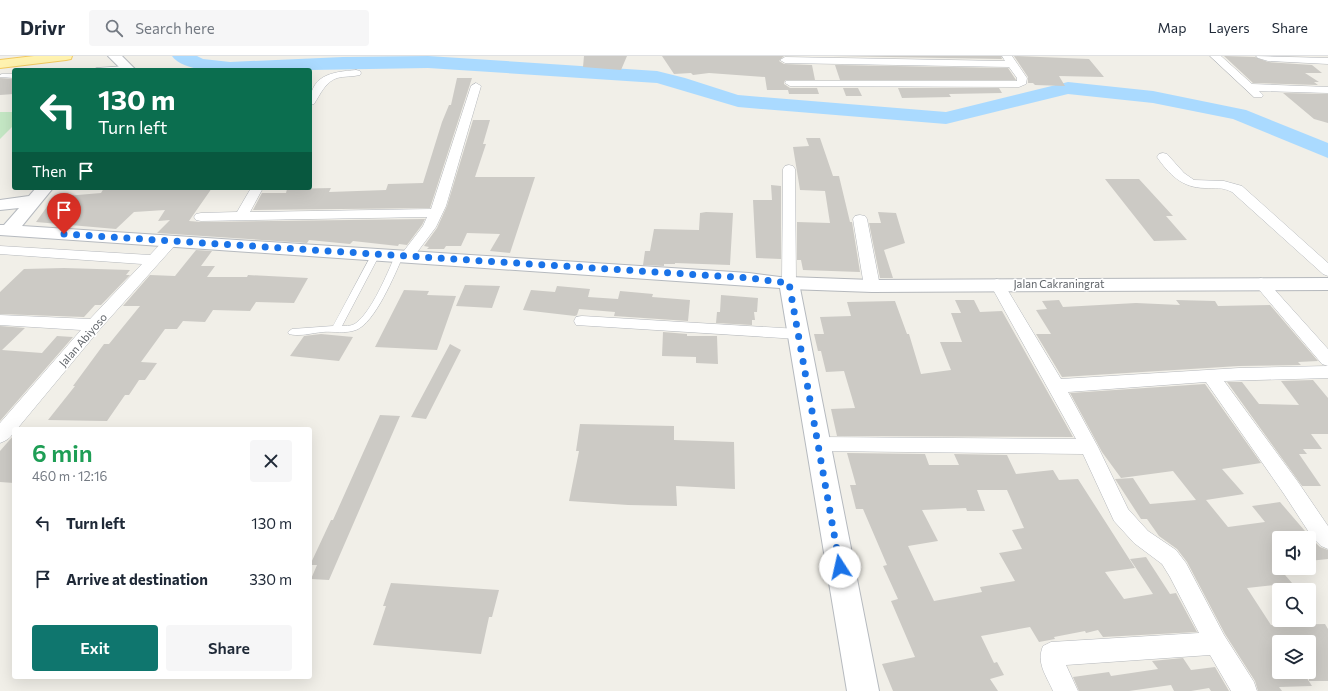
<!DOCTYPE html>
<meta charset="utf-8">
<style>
:root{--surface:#fff;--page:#f6f6f7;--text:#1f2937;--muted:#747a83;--line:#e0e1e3;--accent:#0f766e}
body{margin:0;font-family:Commissioner,sans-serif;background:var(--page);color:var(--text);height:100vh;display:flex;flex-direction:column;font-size:15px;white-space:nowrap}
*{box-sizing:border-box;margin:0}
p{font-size:13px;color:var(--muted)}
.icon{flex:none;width:22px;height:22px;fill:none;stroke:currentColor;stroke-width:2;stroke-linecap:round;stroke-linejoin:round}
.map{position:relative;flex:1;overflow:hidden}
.drawer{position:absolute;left:12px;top:371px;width:300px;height:252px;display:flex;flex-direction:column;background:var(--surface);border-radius:4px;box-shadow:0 4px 16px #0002}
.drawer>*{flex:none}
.guide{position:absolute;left:12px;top:12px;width:300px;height:122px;border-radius:4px;box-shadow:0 4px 16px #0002;background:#0b6e4f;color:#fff;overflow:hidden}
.tools{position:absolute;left:1272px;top:475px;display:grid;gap:8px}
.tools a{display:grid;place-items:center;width:44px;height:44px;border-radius:4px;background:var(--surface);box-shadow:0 4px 16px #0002;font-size:20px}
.pin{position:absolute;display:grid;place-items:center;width:34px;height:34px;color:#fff;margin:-41px -17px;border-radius:50% 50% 50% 0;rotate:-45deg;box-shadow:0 0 4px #0007}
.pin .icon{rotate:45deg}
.me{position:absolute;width:44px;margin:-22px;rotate:350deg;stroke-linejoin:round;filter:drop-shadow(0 0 3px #0008)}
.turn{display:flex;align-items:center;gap:14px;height:84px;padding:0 20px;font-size:18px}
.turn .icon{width:52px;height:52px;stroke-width:2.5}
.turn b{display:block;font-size:28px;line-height:34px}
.then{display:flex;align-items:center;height:38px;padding:0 20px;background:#0003;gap:8px;font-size:15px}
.round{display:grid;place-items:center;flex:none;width:42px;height:42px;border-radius:4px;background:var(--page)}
.headline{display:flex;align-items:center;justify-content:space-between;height:68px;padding:0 20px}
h1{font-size:24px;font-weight:600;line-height:30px;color:#1e9e55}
.primary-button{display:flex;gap:8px;margin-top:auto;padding:8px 20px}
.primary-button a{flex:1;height:46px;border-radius:4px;background:var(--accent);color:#fff;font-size:16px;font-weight:600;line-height:46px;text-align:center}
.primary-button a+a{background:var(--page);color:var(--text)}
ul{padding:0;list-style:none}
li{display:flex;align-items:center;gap:12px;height:56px;padding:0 20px}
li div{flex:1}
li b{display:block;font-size:15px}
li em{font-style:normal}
header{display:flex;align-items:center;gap:24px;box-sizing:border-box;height:56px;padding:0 20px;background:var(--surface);border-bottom:1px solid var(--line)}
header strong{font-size:19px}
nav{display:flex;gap:22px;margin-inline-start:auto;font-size:14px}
.search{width:280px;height:36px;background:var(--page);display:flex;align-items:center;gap:10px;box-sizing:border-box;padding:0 14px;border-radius:4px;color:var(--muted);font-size:15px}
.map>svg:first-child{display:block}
</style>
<header>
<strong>Drivr</strong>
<div class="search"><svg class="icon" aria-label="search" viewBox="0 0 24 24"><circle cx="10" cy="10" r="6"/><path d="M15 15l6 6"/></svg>Search here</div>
<nav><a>Map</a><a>Layers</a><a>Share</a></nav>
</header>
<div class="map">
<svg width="1328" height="635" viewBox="0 0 1328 635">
<rect width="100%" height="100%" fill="#f1efe8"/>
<path fill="#c5e8c5" d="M0,56H14V69L0,83Z"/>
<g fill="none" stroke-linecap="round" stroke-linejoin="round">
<path fill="#aadaff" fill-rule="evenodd" d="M172,0H197L203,3L230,6L343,1L428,0L657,15L685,22L738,39L946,56L1068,26L1153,35L1246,54L1328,87V102L1233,63L1153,47L1068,38L946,68L738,51L657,27L428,12L310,14H202C192,12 177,8 172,0Z"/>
</g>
<path fill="#cccac5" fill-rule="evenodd" d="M584,0H627L621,14L583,11Z
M662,0H784L779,5L784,8L812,9L815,24H786L784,26V28L790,32H817L819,38H789L788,34H767L765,21L709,17L693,19L691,17L674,18Z
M831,0H1001L1002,3L832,0Z
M1014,0L1089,3L1104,21L1059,20L1065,30L1035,29L1033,27H1028V21Z
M1224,0L1255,1L1268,6L1312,9L1322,17H1305L1319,26H1314L1318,29L1253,27Z
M835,9L1008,12L1016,24H840Z
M0,22L14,23V38L0,39Z
M457,22H472L430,152L253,154L262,137H286L287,133L331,132L329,136L386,134L388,128L423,127L442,66L449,49H451Z
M843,32H858L862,40H846Z
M898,32H999L1002,37L949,38L951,41L902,42Z
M1283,37L1328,38V67L1314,63Z
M473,64H490L483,88H486L475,121H535L510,197L490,195L500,178L467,177L461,190H446L444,193H427L429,191L424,190L437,172L447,150Z
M806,82H820L833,120H839L850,166H852L860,216L803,214L801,204H797V166L830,167L825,135L800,134L793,91L809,90Z
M1105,123H1139L1173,160H1166L1187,184L1154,185Z
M771,129L781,130V203L756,202L753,144H772Z
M104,132H212L189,165L201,166L425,163L422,169L407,189L399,188L398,190L353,185L350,188L309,184L307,187L157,177L170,164L158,165L165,154L134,156L116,173L36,166L54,141L101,137Z
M706,156L733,157L730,209L675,207V208H664V210L643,209L645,195H650L654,173L699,174L700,157Z
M878,156L896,157L905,187L884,194L893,222H880L869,167H881Z
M196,194L212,195L201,210H215L207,221H247L248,219L308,222L294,247L256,246L250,255L213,254L205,266L183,265L177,273H165L141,306L157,307L145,324H139L129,339H125L107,365L48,364L75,330H73L104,288H109L140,250H123L150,219L175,220Z
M64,212L130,214L126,219H130L101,249H95L84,261L0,258V236L24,213Z
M465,229L500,230L492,252L456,250Z
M557,230L590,233L588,241L618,243L620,235L653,238L652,241L690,244L688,265L614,260L615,256L579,253L577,259L575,260L523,254L531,234L555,236Z
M404,234L429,235L427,239L456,240L437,294L375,291Z
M721,239L758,242L757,256H754L755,264H752V269L716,267L717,256H720Z
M955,244H974L980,256L1002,255L1073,381L837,380L831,353L855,352L844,315L826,316L821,295H818L814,278H824L820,261L851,260L847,246L895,245L907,278H909L921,318L951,314L940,286H962L951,257H961Z
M1059,244L1063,251L1136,247L1180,249L1176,244L1215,245L1218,250L1270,249L1318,305L1298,306L1301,309L1239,310L1062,321L1036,278H1051L1036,254L1047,253L1042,245Z
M0,270L25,272L2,294L42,297L57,280L73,281L0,365Z
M663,276L687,278V280H717L718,308L696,307V301L662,300Z
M321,278L353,281L339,305L290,300L304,280Z
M450,288L461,294L426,363L411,361Z
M1313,324L1328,342V378H1311L1322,393H1303L1307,398H1299L1321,430H1302L1227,326H1242L1259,348L1299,349L1281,325Z
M1205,328L1261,407L1222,413L1244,438L1206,444L1228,471L1265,466L1252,450L1280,446L1311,482L1320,491L1328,494V503L1309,505V482H1279V508H1277L1279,512L1292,527L1247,532L1271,569L1325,568L1328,573V625H1309V586H1279V616H1303L1312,630L1279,631L1282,635H1258L1255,625L1225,578L1187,506L1177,493L1159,480L1147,463H1141L1115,423L1133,422L1150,448L1196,444L1173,415L1121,422L1102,396L1070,337Z
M380,359L400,360L329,524L311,523L317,509H310L331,464H333Z
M580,368L674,370V384L734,386L735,433L676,430L677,450L628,449L569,445L579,395H576Z
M14,379V427L0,426V395Z
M847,397L925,398L929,409H959L954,398L1007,399L1016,418L1053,414L1059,424L1078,423L1135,512L1105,516L1124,543L1153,538L1130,503L1146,501L1170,538L1176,537L1197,576L1103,581L1098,574L1086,577L1085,575L1054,581L1055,583L1039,586L1030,571L981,580L994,607L997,606L1004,619L990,623L998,635H893L882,608L915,601L891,545L898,543L883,510L887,509L863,453H856L850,429H856ZM977,434H1007L1024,472L1012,474L1022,493L999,497L1015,525L980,531L982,536L934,545L908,490L938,485L922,454L966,452L967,455H985Z
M391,527L499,534L492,561H489L481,598L373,589L386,550H383Z
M1183,602L1191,614L1215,611L1229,635H1211L1209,632L1191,635H1174L1171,629L1129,635H1079L1073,621L1109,616L1111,620L1158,613L1152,605Z"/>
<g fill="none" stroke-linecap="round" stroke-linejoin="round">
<g stroke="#b5b8bc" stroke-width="1">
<path id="service" d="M127,10L129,11V13L93,14L96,12Z
M2,18H14V22L0,21V19Z
M373,196H376L380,198L342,270C347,270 352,270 356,267C372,255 387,218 395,200L399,198L403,200C395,218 375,267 356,274C345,278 334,275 323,276C312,277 299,281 289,278L288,276L292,273L333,270Z"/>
</g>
<g stroke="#b5b8bc" stroke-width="1">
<path id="minor" d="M1002,0H1012L1027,22L1026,28L1019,31L790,30L785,27L786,25H1017V22L1009,11L785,7L780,4L785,1L1005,5Z
M1210,0H1221L1252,28L1328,31V37L1259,35L1263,39L1262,41H1254Z
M1256,0L1328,2V8L1268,5L1258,2Z
M356,14L360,15L361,17L360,19C352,21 344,20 337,22C325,26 320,39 314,48L310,49C310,19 331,16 356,14Z
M476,27L481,30L446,150L436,171L412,203L407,204L402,203L400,200L423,170L427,161L201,165L196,164L194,161L196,158L201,157L237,156L251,132H263L250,156L431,153L471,30Z
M1163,97L1167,98L1184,117L1194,124L1224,125L1242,130L1328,207V220L1323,218L1232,136C1223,131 1214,132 1205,132C1182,132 1169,118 1157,101L1159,98Z
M789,109L793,110L795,113L796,227L794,230L789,232L784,230L782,227L783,113L785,110Z
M860,159L865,160L867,163L880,230L877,233L872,235L867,233L864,230L853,163L855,160Z
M171,181L176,182L178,185L176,188L100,273L17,373H14C14,380 6,385 0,387V367L81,274L0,269V259L90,263L142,208L0,198V190L150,199L166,182Z
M1261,222L1266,224L1328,293V310L1322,308L1256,230L1254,227L1256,224Z
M997,223L1002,225L1004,228L1061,323L1239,312L1328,310V322L1224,325L1298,426L1328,470V493L1321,490L1312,481L1284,438L1206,326L1068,336L1098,391L1128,453L1148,475L1176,494L1186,507L1224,579L1254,626L1257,635H1231L1210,599L1066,609L1078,635H1053C1046,619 1036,607 1043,590L1051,586L1199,577L1170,521L1162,508L1134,487L1114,465L1083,398L818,395L811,393L809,388L811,383L818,381L1076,383L990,228L992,225Z
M582,260L798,273L804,274L806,278L804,282L798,283L576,269L574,265L576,261Z"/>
</g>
<g stroke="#b5b8bc" stroke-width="2">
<path id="tertiary" d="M789,221L872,224L1328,222V234L872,236L789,233L782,231L779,227L782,223Z"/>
</g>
<g stroke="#b6babf" stroke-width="2">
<path id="secondary" d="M108,0H122L136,14H122Z
M36,132H53L22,170L749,217L796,223L799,227L879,635H847L780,232L0,179V169H4L19,152L0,154V144L29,140Z"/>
</g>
<g stroke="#f2c960" stroke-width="2">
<path id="primary" d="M34,0H72L71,3L66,4L0,12V4Z"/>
</g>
<use href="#service" fill="#fff" fill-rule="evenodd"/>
<use href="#minor" fill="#fff" fill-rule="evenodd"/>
<use href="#tertiary" fill="#fff" fill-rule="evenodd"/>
<use href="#secondary" fill="#fff" fill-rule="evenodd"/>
<use href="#primary" fill="#fff2af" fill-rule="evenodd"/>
</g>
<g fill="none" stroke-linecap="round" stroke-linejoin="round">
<path stroke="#1a73e8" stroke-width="7" stroke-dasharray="0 12.6" d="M64,178L749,222L789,227L840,511"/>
</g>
<g text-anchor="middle" stroke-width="3" stroke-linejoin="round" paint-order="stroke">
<g font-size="11" fill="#5f6368" stroke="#fff">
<text x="1059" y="232">Jalan Cakraningrat</text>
<text transform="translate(83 284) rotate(-49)" y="4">Jalan Abiyoso</text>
</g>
</g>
</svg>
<div class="tools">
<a><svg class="icon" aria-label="sound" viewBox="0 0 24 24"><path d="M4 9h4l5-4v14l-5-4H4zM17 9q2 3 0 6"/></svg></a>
<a><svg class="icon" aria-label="search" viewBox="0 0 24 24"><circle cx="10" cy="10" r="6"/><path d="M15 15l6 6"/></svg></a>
<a><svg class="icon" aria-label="layers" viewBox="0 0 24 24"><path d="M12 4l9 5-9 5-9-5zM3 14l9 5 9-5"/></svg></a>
</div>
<div class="pin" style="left:64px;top:178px;background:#d93025"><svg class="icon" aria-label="arrive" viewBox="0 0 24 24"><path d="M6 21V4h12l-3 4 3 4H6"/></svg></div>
<svg class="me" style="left:840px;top:511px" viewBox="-20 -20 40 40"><circle r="19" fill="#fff"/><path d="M0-13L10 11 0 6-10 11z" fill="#1a73e8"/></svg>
<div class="guide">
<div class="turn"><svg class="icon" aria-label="left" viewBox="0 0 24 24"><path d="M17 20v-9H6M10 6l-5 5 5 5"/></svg><div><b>130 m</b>Turn left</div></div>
<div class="then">Then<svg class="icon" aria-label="arrive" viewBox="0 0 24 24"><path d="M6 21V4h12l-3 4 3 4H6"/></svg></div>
</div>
<section class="drawer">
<div class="headline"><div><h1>6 min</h1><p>460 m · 12:16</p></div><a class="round"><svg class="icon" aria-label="close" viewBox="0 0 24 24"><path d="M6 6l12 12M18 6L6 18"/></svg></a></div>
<ul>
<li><svg class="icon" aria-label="left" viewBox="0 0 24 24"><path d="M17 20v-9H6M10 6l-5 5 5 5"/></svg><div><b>Turn left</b></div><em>130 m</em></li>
<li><svg class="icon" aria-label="arrive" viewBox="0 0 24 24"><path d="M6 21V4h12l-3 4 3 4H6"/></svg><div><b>Arrive at destination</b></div><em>330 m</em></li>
</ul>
<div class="primary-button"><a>Exit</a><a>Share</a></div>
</section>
</div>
